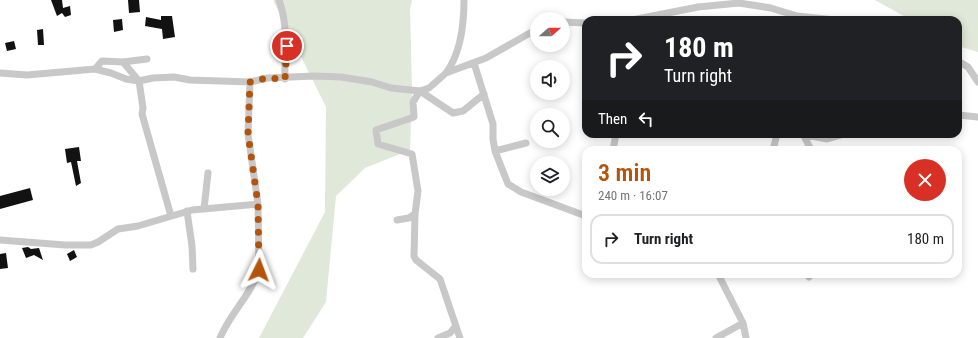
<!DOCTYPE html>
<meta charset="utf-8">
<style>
:root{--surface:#fff;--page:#f2f2f2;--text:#202124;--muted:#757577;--line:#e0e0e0;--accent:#b45309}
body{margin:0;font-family:"Roboto Condensed",sans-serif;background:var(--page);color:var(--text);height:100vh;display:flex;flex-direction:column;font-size:15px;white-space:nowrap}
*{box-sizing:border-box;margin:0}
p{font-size:13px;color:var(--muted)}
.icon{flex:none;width:22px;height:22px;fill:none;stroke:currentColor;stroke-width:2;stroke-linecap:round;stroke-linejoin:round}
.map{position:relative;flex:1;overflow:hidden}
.panel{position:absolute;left:582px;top:146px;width:380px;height:132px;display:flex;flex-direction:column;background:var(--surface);border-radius:12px;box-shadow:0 2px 10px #0003}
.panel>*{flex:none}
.guide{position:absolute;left:582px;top:16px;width:380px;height:122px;border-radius:12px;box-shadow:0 2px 10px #0003;background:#202124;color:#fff;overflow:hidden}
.needle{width:26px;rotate:69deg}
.buttons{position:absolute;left:530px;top:12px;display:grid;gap:8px}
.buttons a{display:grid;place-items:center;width:40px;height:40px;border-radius:50%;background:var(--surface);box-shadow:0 2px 10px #0003;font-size:20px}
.pin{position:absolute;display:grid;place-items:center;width:34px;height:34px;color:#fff;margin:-17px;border:2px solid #fff;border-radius:50%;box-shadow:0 1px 4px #0007}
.me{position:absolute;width:44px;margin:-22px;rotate:3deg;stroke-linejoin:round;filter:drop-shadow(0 0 3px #0008)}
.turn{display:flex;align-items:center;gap:14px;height:84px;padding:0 16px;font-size:18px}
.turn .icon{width:52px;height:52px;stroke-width:2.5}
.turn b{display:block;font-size:28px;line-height:34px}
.then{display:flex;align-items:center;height:38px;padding:0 16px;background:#0003;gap:8px;font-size:15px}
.round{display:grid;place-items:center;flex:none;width:42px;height:42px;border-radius:21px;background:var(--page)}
.summary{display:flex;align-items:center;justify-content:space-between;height:68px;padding:0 16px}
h1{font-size:24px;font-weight:600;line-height:30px;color:var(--accent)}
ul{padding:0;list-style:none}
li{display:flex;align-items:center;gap:12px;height:50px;margin:0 8px 6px;padding:0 8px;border:2px solid var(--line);border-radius:12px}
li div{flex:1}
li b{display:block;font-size:15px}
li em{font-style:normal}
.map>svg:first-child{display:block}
</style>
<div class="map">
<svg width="978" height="338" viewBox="0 0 978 338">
<rect width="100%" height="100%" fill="#fff"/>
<path fill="#e0e8d9" d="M274,0H412L410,9L412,90L410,150L365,168L336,196L326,302L303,338H259L325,212L326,107L274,2Z
M875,0H978V52L958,46V20H911Z"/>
<path fill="#121212" d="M51,0H62L63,8L70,6L71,15L65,17L62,13L57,16Z
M128,0H139L140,12L129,13Z
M161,16H172L175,37L163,39L162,29L145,26L146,17L161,20Z
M122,19L123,30L114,32L113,20Z
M43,29L44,45H38L37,30Z
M14,41L16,49L7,51L5,43Z
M79,147L81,161H77L81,183L76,186L71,162L67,163L65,149Z
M30,188L33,200L0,209V196Z
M28,247L31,249L39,248L43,260L34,255L26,258L22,248Z
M74,250L77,257L70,261L67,254Z
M6,253L8,268L0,269V254Z"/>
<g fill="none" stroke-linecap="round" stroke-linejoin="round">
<path stroke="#c8c8c8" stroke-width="7" d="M279,0C289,28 284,50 285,79
M632,20L698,7L739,3L771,8L797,16L835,20
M563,22L586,23
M958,61L968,67L978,82
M123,62L139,81L143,108L142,114L171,216
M474,63L493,124V139L495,151L508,184L521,192L586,216
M95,69L102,61L123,62L147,59
M0,73L27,75L95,69L111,73L126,79L139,81L153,78L174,77L190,80L250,82L267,78L314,76L341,77L372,82L391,88L420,91L429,88L446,73L486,58L537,29
M446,73C461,53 464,24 464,0
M958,115L978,117
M801,134L827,139L841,135
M804,136L811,150
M613,150L616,134
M773,150L777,134
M495,151L526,143
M204,209L208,173
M187,211L192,246L193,269
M397,220L409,218L415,214
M0,240L65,245H91L98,242L118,229L138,226L192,210L258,204
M718,274L743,323L746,338
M807,274L809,277
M220,338C230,313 251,295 259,270L258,204L248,134L250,82
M438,338L450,333L455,327
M460,338L440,279L416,260L414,256L415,214L418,191L412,154L378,144L376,130L414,117L413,102L420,91L453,113L463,111L484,94
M716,338L743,323"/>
</g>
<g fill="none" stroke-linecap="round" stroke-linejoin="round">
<path stroke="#b45309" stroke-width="7" stroke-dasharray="0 12.6" d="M259,270L258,204L248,134L250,82L267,78L285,79L287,46"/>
</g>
</svg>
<div class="buttons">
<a><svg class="needle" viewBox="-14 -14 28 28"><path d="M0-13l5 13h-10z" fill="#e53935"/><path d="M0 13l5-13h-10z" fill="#757577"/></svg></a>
<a><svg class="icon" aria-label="sound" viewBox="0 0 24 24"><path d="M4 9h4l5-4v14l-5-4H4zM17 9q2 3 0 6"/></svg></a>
<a><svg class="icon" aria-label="search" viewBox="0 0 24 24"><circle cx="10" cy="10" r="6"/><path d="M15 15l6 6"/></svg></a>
<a><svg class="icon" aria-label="layers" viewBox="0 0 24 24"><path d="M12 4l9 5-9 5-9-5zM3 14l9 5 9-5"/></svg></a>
</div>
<div class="pin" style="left:287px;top:46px;background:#d93025"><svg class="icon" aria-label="arrive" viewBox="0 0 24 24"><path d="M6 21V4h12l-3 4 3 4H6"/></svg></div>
<svg class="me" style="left:259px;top:270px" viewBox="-20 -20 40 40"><path d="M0-17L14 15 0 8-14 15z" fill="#b45309" stroke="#fff" stroke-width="4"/></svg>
<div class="guide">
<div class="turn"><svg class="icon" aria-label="right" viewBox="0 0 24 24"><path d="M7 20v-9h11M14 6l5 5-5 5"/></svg><div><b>180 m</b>Turn right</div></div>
<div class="then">Then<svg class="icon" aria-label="left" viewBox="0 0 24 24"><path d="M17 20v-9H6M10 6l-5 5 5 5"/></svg></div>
</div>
<section class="panel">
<div class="summary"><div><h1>3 min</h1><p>240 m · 16:07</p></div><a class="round" style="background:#d93025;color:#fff"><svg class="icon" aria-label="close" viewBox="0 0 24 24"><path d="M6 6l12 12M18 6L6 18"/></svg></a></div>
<ul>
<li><svg class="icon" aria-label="right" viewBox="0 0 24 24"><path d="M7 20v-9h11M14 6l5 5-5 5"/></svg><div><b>Turn right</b></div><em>180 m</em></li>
</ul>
</section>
</div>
